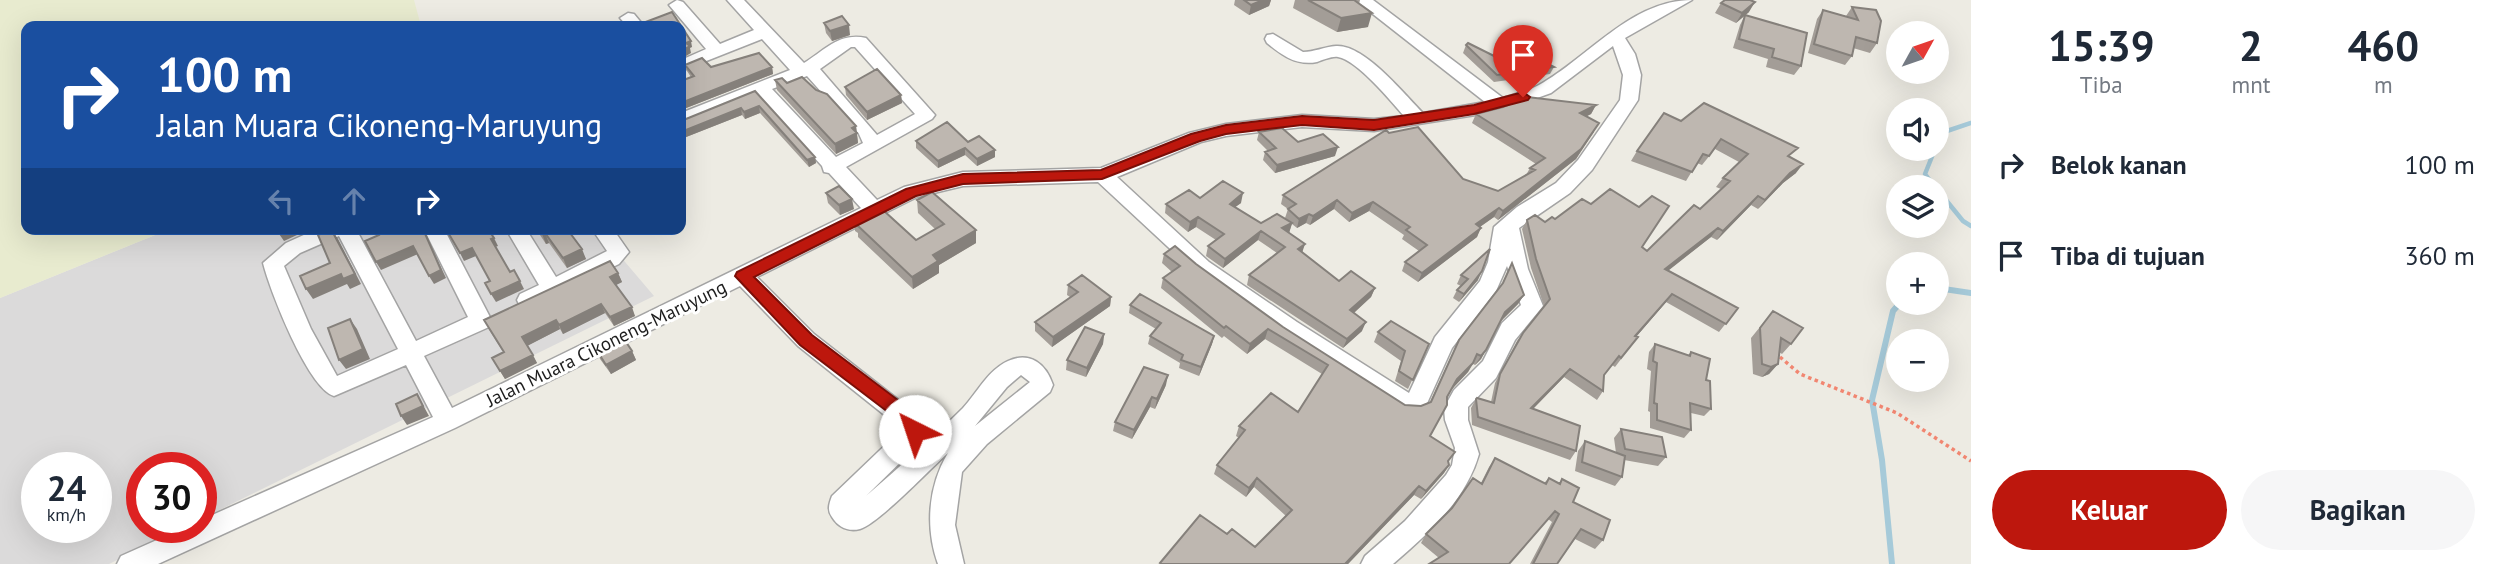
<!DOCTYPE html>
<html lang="id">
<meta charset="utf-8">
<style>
:root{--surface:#fff;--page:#f6f6f7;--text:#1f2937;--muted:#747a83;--accent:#bd170d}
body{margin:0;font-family:"PT Sans",sans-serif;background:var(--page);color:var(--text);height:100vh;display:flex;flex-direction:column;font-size:26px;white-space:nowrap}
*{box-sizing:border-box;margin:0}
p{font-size:23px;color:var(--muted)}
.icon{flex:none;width:38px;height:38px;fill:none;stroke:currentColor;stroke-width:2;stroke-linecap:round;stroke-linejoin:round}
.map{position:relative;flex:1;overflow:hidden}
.sheet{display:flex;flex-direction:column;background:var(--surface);width:525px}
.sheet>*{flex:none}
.banner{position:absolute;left:21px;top:21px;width:665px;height:214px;border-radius:14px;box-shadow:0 7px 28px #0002;background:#1a4fa0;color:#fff;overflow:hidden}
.needle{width:46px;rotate:50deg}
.buttons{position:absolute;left:1886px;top:21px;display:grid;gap:14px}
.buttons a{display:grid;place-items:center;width:63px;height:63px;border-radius:50%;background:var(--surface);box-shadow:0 7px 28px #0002;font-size:35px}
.speed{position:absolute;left:21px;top:452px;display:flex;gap:14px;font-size:35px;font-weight:700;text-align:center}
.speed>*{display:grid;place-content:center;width:91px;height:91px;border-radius:50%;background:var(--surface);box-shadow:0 7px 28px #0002;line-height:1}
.speed small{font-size:18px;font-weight:400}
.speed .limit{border:10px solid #d22;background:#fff;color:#111}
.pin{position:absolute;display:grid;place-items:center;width:60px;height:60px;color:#fff;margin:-72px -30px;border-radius:50% 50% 50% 0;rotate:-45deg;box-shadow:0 0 7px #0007}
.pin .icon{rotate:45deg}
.me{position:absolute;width:77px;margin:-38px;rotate:319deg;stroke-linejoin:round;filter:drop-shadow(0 0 5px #0008)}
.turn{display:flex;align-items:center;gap:24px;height:147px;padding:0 21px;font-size:32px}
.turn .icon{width:91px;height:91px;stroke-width:2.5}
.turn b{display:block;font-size:49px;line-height:60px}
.lanes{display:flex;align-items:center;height:66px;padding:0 21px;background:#0003;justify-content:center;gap:35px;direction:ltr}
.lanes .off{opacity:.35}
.eta{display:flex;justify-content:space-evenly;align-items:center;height:119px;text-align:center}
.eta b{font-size:42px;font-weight:600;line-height:49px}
.cta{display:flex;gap:14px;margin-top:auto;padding:14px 21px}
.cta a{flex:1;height:80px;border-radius:42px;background:var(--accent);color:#fff;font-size:28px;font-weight:600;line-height:80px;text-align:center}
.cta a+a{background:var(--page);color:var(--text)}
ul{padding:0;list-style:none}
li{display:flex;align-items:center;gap:21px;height:91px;padding:0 21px}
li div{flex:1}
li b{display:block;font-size:26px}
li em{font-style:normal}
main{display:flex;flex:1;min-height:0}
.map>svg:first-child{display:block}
</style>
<main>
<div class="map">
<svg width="1971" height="564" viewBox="0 0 1971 564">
<rect width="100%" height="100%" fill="#edebe3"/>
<path fill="#dbdada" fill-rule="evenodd" d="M170,229H597L654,296L201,519V467H142V527H185L109,564H0V298ZM37,467H96V527H37Z"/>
<path fill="#e8ebcf" d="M0,0H414L421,26H26V229H170L0,298Z"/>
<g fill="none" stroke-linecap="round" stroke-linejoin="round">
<path stroke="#a6cad9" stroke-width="4.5" d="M1937,143L1941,133L1971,123
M1935,149L1925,174L1935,187
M1937,189L1963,221L1971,226"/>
<path stroke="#a6cad9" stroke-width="6" d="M1937,288L1971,293
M1892,564L1882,460L1872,400L1893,311L1900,303"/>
<g stroke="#a4a4a4" stroke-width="3">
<path id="minor" d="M677,0L683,2L720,44L754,30L727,0H744L804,63C824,51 839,32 866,38L935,115L932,119L846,167L877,200L904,187L963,172L1101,168L1189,133L1226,124L1302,115L1374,119L1404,116C1391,101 1357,60 1338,57C1332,56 1323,60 1317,62C1296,66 1282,55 1267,43L1265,39L1267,35L1273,34L1303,52C1314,52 1324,47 1336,46C1364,44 1404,94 1423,113L1485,102L1355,0H1373L1503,98C1515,94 1528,91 1539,85C1588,58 1631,0 1692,0L1625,38L1635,54L1641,75L1638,100L1592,170L1570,193L1519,228L1528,269L1543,306L1515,340L1496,378L1468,407V420L1479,454C1466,500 1428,534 1393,564H1361L1365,556L1405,521L1446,475L1452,465L1455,448L1445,420L1444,408L1454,390L1483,361L1502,323L1521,305L1507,266L1496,291L1452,348L1424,410L1416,413L1402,412L1281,334L1195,272L1098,182L963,186L917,197L757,277L814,334L923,419L927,426L919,444L866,496C899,467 932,439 963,408C977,393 988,370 1008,361C1030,351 1046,364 1053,385L1050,392L987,444L962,472L955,525L964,564H938C925,528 928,486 948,453C931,468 878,524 860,529C848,532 838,527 832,517C827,510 829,504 832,496L902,429L798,346L740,286L455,428L158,564H117L121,556L186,527H201V520L433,417L406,365L334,396C308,388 270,291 263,263L286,243L317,229H356L416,341L468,317L424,229H444L492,321L489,327L424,356L452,408L861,208L829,173L824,172L822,166L757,95L681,126V113L790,70L762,39L681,71V60L706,49L669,5ZM1613,46L1623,75L1620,100L1578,160L1556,183L1517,207L1494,227L1488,262L1480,281L1435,337L1409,393L1297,322L1209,262L1117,177L1201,142L1226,136L1302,127L1374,131L1501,111L1551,93ZM851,47H855L915,114L877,135L820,69ZM807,76L859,134L863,143L836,157L772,89ZM339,236L398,349L337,376L311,329L284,266L300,253ZM1021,375L1030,382L975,426L1007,387Z
M628,13L634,14L644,26H627L620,18Z
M506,229H526L556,277L607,251L592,229H613L629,252L619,264L528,308L520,306L517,300L520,294L539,285Z"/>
</g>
<path stroke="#f18671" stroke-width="3.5" stroke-dasharray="3.5 3.5" stroke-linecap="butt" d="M1780,357L1800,374L1897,413L1971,461"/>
<use href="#minor" fill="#fff" fill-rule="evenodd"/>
</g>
<path fill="#a39d97" d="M1235,0H1271L1269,6L1249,15L1234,5Z
M1295,0H1360L1359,4L1368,27L1337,32L1293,8Z
M1721,3L1749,12L1736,23L1715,13Z
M1852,7L1877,43L1870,53L1853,48L1852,56L1845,65L1808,53L1817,19L1823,10L1846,16Z
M1745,15L1801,66L1794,75L1766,67L1768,59L1733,48L1740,25Z
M824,23L850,35L832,41L826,33Z
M1466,45L1498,58L1554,67L1550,74L1494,82L1463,53Z
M685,65L711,67H772L773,74L681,110V81L691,77L687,71Z
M775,80L787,83L856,126L858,143L836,154L777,90Z
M845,87L901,95L902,103L867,120L846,95Z
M755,91L815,157L816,163L809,167L760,113L745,119L742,115L681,139Z
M1596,105L1591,114L1587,116L1594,132L1576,159L1498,220L1494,217L1480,227L1477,237L1418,282L1402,271L1405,262L1419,251L1402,239L1404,235L1369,211L1349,222L1334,209L1310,225L1306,223L1297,228L1292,224L1289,233L1303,253L1339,281L1375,288L1371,297L1354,313L1362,331L1343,348L1247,285L1249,275L1277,253L1258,240L1223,268L1206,256L1208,246L1216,240L1196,227L1188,232L1165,213L1166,204L1200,198L1241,203L1235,207L1261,223L1289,221L1285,218L1288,209L1281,204L1283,195L1389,133L1463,179L1498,191L1526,175L1530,168L1536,164L1472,123L1476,114Z
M1681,121L1791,157L1796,173L1783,183L1758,209L1751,205L1717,240L1711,237L1668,270L1738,308L1719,332L1666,302L1636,337H1638L1615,367L1612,365L1604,376L1603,391L1597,400L1564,377L1533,409L1576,451L1570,460L1472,425L1471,408L1476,399L1491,402L1495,383L1517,341L1544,306L1531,268L1522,229L1527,220L1545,222L1555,219L1642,247L1647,251L1700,209L1721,189L1716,187L1723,178L1739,162L1715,149L1702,165L1697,163L1686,181L1631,161L1637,151Z
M1259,132L1298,142L1335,156L1275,173L1263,160L1265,152L1268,151L1257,140Z
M916,141L968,142L995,157L977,166L965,155L938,168L916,148Z
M826,193L854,209L840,215L828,203Z
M917,200L976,243L939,265V273L913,289L858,237V233L855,231L854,218L873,216L916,240L935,229L918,213Z
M536,229H570L572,232L570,233L586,259L567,268L549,243L546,244Z
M1164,254L1196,264L1283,327L1405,405L1421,406L1430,402L1459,340L1501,286L1512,263L1524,295L1518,304L1501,321L1481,359L1475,365L1473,364L1468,372L1452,389L1447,397L1430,436L1449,465L1444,473L1421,499L1414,495L1348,564H1160V563L1227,534L1255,547L1286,516L1254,487L1246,497L1214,474L1217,465L1239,438L1236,436L1239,426L1298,412L1322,374L1265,339L1247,354L1224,336L1222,338L1161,288L1163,278L1172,272L1162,263Z
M618,273L622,282L616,285L635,316L614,326L605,313L563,334L560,329L527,346L537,363L505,379L492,358L503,352L488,328Z
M1461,275L1478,280L1459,302L1453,298L1457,290L1461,286L1457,284Z
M1068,285L1111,297L1110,306L1052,347L1035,331V322L1070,297L1067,295Z
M1130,305L1214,336L1212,344L1199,376L1179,368L1180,363L1148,344L1150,336L1156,329L1129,313Z
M1773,311L1791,344L1782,354L1779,352L1778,364L1769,374L1762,377L1753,374L1751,338Z
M1378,332L1429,344L1408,389L1395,381L1401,361L1374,342Z
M1104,334L1103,344L1086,377L1066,370L1067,360Z
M1655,344L1688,355L1691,352L1706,380L1711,409L1704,416L1691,413V430L1684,438L1650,428V412L1648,411L1651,371L1647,369L1649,352Z
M596,349L632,351L636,360L611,374L600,359Z
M1166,385L1155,409L1150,407L1132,439L1113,431L1115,422Z
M1621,429L1666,457L1658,466L1624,460L1622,477L1615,486L1575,471L1578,451L1585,441L1616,453L1614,438Z
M1495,458L1544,483L1549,478L1559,483L1562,479L1573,502L1603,540L1595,549L1575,539L1557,564H1530L1552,522L1548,519L1439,558L1421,543L1426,534L1481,483L1489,467Z"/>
<path fill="#85807b" d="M1263,0H1271L1269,6L1249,15L1251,5Z
M1755,2L1749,12L1736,23L1742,13Z
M1372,13L1368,27L1337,32L1341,18Z
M849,25L850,35L832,41L830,31Z
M691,41L692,47L690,48L691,53L681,59V51L686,43Z
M772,67L773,74L681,110V103Z
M901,95L902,103L867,120V112Z
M1596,105L1591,114L1575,122L1580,113Z
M759,106L760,113L745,119L744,112Z
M741,108L742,115L681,139V132Z
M1599,123L1576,159L1498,220L1503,211Z
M856,126L858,143L836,154L835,144L852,128Z
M1338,147L1335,156L1275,173L1277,165Z
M965,148V155L938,168V161Z
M995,150V157L977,166V159Z
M815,157L816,163L809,167L807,160Z
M1803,164L1796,173L1783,183L1758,209L1765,200L1790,173Z
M1243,193L1241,203L1227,213L1230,204Z
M1758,196L1751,205L1717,240L1723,231Z
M852,199L854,209L840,215L839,205Z
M1337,200L1334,209L1310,225L1313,216Z
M1373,202L1369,211L1349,222L1352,213Z
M1499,208L1494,217L1471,233L1476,224Z
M1309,214L1306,223L1297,228L1299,219Z
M1198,217L1196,227L1188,232L1190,222Z
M1292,223L1289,233L1282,228Z
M1481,228L1477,237L1418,282L1422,273Z
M1718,228L1711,237L1659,278L1665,269Z
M281,229H310L284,241L277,231Z
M331,229L338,239L361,284L350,289L347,284L313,299L306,289L341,274Z
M423,229L446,278L434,284L429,276Z
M976,230V243L939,265V273L913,289L912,277L933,255Z
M1261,231L1258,240L1223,268L1225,259Z
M545,233L549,243L546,244L542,234Z
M494,238L498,246L495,247L491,239Z
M1305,244L1302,253L1298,249Z
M413,246L418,254L381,270L376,262Z
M472,248L476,256L464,261L460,253Z
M582,249L586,259L567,268L563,258Z
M1482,271L1478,280L1459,302L1464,294Z
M618,273L622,282L614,286L610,277Z
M520,281L524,289L496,302L491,294Z
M1375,288L1371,297L1346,320L1350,310Z
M1672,294L1666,302L1629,345L1635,336Z
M1524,295L1518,304L1500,322L1505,312Z
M1111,297L1110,306L1052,347L1053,337Z
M601,304L605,313L563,334L559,325Z
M632,307L635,316L614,326L610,317Z
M350,319L357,329L370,359L346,369L339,360Z
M556,320L560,329L527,346L522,337Z
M1366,322L1362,331L1343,348L1347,339Z
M1268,329L1265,339L1247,354L1250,344Z
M1104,334L1103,344L1086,377L1087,368Z
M1214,336L1212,344L1199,376L1201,367Z
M1486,350L1481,359L1475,365L1481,356Z
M632,351L636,360L611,374L606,365Z
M533,355L537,363L505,379L500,371Z
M1473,363L1468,372L1452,389L1457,379Z
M1778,364L1769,374L1762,377L1771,367Z
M1570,369L1564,377L1525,417L1531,408Z
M1168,375L1166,385L1155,409L1157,399Z
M417,394L429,416L407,425L401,416Z
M1152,397L1150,407L1132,439L1134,430Z
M1449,465L1444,473L1421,499L1426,491Z
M1257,478L1254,487L1246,497L1249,488Z
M1419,486L1414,495L1348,564H1345Z"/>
<path fill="#beb7b0" stroke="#85807b" stroke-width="2" d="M1244,0H1263L1251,5Z
M1308,0H1354L1372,13L1341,18Z
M1725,0H1750L1755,2L1742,13L1721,3Z
M1852,7L1876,10L1881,21L1877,43L1856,37L1852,56L1814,44L1823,10L1858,20Z
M672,12L691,41L686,43L690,46L681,51V26H635Z
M1745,15L1807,33L1801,66L1772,57L1774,49L1739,39Z
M842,16L849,25L830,31L824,23Z
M1468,43L1498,58L1531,55L1554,67L1497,75L1466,45Z
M759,53L772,67L681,103V81L694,76L685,65L702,58L711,67Z
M877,69L901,95L867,112L845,87Z
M802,77L816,90L827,94L856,126L852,128L857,133L835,144L775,80L782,78L787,83Z
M755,91L815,157L807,160L759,106L744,112L741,108L681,132V121Z
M1527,97L1596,105L1580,113L1599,123L1581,149L1503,211L1499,208L1476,224L1481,228L1422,273L1405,262L1427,245L1406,230L1410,227L1373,202L1352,213L1337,200L1313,216L1309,214L1299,219L1288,209L1296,204L1283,195L1386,130L1389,133L1418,127L1463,179L1498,191L1535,170L1530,168L1545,158L1476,114L1503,107Z
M1704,103L1798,148L1788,156L1803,164L1790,173L1765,200L1758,196L1723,231L1718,228L1665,269L1738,308L1726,324L1672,294L1635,336L1638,337L1621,358L1619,356L1604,375L1603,391L1570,369L1531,408L1580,426L1576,451L1478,417L1476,399L1477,398L1494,403L1500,374L1523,333L1550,299L1536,259L1527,220L1535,215L1545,222L1552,217L1555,219L1582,199L1591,204L1610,189L1639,207L1652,196L1669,206L1642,247L1647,251L1694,205L1700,209L1730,181L1723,178L1748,154L1721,139L1709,156L1703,154L1692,172L1637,151L1664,113L1681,121Z
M947,122L968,142L979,136L995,150L977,159L965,148L938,161L916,141Z
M1282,128L1298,142L1323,134L1338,147L1277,165L1265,152L1276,148L1259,132Z
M1223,181L1243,193L1230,204L1261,223L1277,214L1292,223L1282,228L1305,244L1298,249L1339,281L1351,271L1375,288L1350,310L1366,322L1347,339L1249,275L1285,247L1261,231L1225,259L1208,246L1224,234L1198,217L1190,222L1166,204L1189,190L1200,198Z
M839,186L852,199L839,205L826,193Z
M932,192L976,230L933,255L938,261L912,277L857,225L859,223L854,218L868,211L873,216L883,210L916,240L944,224L917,200Z
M331,229L355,274L343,279L341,274L306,289L300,276L330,263L318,235Z
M376,229H423L441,270L429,276L413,246L376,262L365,241L379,235Z
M446,229H488L494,238L491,239L510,272L514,270L520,281L491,294L485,283L490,281L472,248L460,253Z
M538,229H567L582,249L563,258L545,233L542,234Z
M1175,246L1196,264L1283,327L1405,405L1421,406L1431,402L1459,340L1503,283L1512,263L1524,295L1505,312L1486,350L1481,356L1477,354L1473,363L1457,379L1447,397V405L1430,436L1455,452L1448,461L1449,465L1426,491L1419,486L1345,564H1162L1160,563L1200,515L1227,534L1232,529L1255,547L1292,510L1257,478L1249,488L1217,465L1245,430L1239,426L1271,393L1298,412L1328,365L1268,329L1250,344L1226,326L1224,328L1163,278L1180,266L1164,254Z
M1490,249L1482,271L1464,294L1457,290L1468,279L1461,275Z
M610,261L618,273L610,277L632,307L610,317L601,304L559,325L556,320L522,337L533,355L500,371L492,358L504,352L484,320Z
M1082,275L1111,297L1053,337L1035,322L1078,292L1068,285Z
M1140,294L1214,336L1201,367L1181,360L1183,355L1150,336L1161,323L1130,305Z
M1773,311L1803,328L1791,344L1781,338L1778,364L1771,367L1762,364L1760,328Z
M350,319L363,349L339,360L328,328Z
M1391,321L1429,344L1413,380L1399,371L1405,351L1378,332Z
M1085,327L1104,334L1087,368L1067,360Z
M622,336L632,351L606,365L596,349Z
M1655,344L1690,356L1691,352L1710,359L1706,380L1710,381L1711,409L1690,403L1691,430L1657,420V404L1654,403L1657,363L1653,361Z
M1144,367L1168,375L1157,399L1152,397L1134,430L1115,422Z
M417,394L423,406L401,416L396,404Z
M1621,429L1662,437L1666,457L1625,449Z
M1585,441L1625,456L1622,477L1582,462Z
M1495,458L1546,484L1549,478L1560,484L1562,479L1579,488L1573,502L1610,520L1603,540L1581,529L1557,564H1533L1559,514L1555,511L1509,564H1429L1448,552L1426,534L1452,508L1473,478L1482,484Z"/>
<path fill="#bd170d" stroke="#7b0f08" stroke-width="2" d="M1523,92L1530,97L1528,100L1474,114L1374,130L1302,125L1226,134L1200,141L1102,179L963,184L916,196L754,277L812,335L919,416L924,431L922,437L915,439L909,437L905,425L800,345L735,276L737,272L906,189L963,174L1101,170L1191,134L1226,125L1302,116L1374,120L1474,105Z"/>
<g text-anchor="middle" stroke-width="6" stroke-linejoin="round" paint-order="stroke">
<g font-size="19" fill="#1d1d1d" stroke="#fff">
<text transform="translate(606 343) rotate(-26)" y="7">Jalan Muara Cikoneng-Maruyung</text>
</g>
</g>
</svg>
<div class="buttons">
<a><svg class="needle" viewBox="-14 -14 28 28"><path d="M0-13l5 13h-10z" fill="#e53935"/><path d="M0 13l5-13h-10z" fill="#747a83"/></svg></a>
<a><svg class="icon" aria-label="sound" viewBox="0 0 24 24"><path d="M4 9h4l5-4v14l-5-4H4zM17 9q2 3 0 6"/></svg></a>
<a><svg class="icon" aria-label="layers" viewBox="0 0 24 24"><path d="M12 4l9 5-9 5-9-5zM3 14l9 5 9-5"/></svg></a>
<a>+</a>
<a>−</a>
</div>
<div class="speed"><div>24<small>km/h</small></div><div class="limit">30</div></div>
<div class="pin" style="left:1523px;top:97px;background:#d93025"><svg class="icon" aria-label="arrive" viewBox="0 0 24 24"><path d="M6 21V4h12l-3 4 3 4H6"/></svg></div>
<svg class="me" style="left:915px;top:431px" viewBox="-20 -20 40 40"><circle r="19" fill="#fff"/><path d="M0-13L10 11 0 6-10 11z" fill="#bd170d"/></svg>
<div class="banner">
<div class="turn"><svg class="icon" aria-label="right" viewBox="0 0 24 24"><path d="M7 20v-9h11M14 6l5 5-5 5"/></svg><div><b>100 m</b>Jalan Muara Cikoneng-Maruyung</div></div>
<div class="lanes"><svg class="icon off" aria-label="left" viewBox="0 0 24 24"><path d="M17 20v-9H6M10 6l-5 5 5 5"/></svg><svg class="icon off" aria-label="ahead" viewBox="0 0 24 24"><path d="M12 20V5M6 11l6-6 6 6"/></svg><svg class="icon" aria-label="right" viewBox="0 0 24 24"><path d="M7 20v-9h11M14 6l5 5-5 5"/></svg></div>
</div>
</div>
<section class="sheet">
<div class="eta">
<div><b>15:39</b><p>Tiba</p></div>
<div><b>2</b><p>mnt</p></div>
<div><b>460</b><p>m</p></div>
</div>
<ul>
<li><svg class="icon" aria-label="right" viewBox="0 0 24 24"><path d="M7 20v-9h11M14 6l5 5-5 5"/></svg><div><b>Belok kanan</b></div><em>100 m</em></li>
<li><svg class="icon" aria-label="arrive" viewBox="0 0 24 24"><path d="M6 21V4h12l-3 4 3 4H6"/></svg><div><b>Tiba di tujuan</b></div><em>360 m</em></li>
</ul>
<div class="cta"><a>Keluar</a><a>Bagikan</a></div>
</section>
</main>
